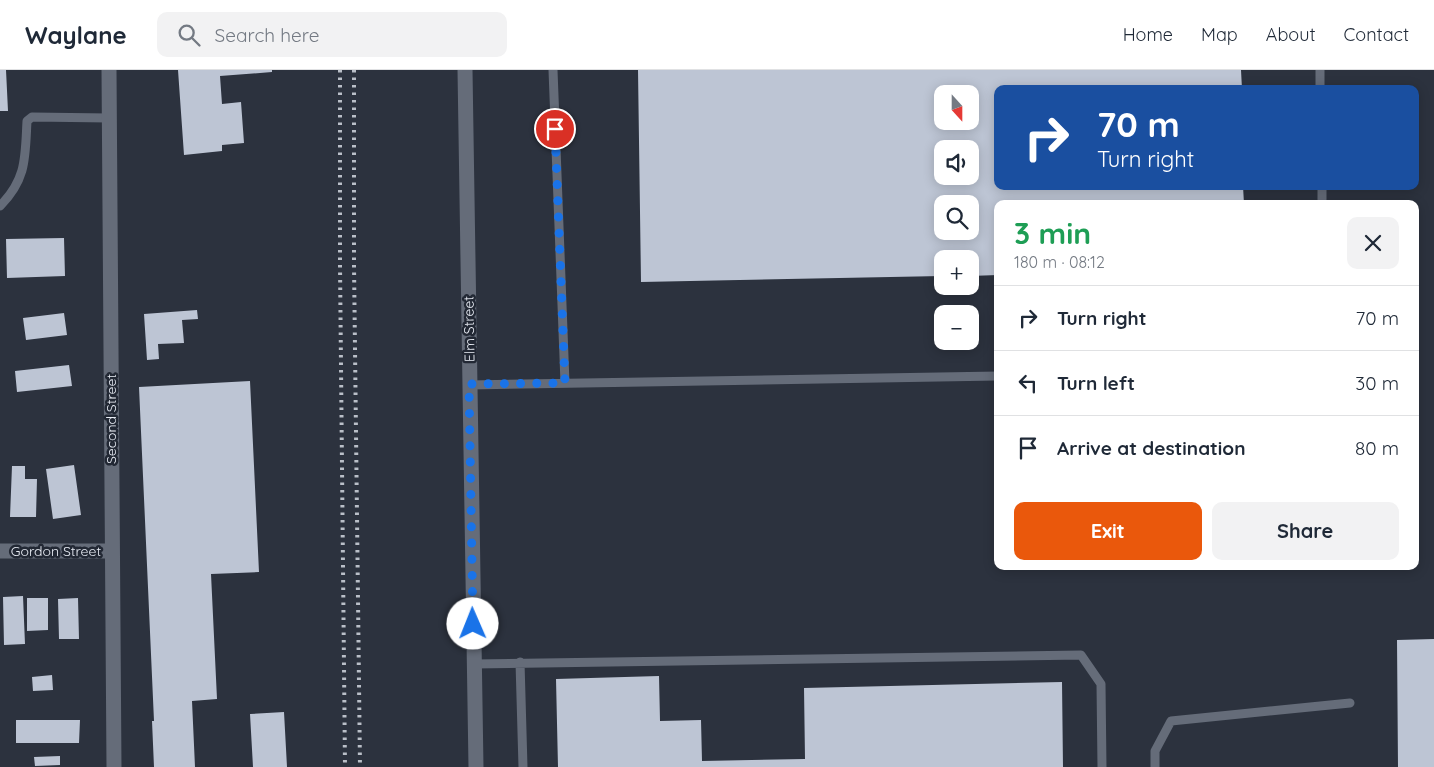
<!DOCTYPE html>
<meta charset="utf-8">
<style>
:root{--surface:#fff;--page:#f2f2f3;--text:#1f2937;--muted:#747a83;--line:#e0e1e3;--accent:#ea580c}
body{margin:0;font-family:Quicksand,sans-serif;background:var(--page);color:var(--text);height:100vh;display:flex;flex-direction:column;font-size:19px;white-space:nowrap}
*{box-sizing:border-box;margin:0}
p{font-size:16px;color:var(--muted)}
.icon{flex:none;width:28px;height:28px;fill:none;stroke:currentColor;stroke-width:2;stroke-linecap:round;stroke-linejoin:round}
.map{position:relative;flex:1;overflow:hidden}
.details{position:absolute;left:994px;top:130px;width:425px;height:370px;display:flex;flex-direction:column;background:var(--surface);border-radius:10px;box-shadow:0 2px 12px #0003}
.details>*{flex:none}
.top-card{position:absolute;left:994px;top:15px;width:425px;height:105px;border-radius:10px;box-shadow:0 2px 12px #0003;background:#1a4fa0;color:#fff;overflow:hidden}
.needle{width:32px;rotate:159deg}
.buttons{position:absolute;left:934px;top:15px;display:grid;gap:10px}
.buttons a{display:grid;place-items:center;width:45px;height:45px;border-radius:10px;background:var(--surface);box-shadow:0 2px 12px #0003;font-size:25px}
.pin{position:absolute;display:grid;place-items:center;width:42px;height:42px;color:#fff;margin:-21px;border:2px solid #fff;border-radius:50%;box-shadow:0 1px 5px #0007}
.me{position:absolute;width:55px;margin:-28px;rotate:359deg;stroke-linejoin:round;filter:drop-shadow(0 0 4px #0008)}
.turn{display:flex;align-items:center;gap:18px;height:105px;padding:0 20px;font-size:22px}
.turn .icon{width:65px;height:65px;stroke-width:2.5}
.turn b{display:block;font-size:35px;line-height:42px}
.round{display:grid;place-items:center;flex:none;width:52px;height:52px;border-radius:10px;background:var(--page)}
.overview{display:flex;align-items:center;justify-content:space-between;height:85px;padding:0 20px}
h1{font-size:30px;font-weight:700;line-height:38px;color:#1e9e55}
.action{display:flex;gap:10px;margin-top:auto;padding:10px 20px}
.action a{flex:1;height:58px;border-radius:10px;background:var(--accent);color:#fff;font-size:20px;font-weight:700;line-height:58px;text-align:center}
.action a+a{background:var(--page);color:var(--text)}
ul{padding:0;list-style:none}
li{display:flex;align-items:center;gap:15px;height:65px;padding:0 20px;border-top:1px solid var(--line)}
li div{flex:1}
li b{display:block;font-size:19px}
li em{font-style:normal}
header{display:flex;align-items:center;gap:30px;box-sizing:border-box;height:70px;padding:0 25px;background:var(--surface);border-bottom:1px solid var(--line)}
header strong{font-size:24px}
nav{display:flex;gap:28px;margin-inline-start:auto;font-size:18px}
.search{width:350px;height:45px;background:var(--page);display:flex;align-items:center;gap:12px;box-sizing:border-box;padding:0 18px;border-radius:10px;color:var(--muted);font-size:19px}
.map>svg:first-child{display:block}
</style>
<header>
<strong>Waylane</strong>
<div class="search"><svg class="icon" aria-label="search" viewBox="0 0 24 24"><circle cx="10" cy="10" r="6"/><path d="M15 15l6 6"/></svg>Search here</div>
<nav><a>Home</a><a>Map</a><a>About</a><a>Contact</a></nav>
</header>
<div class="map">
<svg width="1434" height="697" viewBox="0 0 1434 697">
<rect width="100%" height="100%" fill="#2c323e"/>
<path fill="#bdc5d4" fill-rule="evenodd" d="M0,0H6L8,41H0Z
M178,0H272V2L220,6L222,34L241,32L244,73L222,75V81L184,85Z
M638,0H1241L1242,19H998V116H1243L1244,134H998V205L970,206V189H942V206L641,212ZM942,24H970V51H942ZM942,79H970V106H942ZM942,134H970V161H942Z
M64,168L65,206L7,208L6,169Z
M197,240L198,249L182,250L184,273L158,274L159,289L147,290L144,244Z
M64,243L67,265L26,270L23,248Z
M69,295L72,316L17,322L15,301Z
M250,311L259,502L211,504L217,629L192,631L195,697H154L152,651H154L139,317Z
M74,395L81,445L53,449L46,399Z
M12,396H25V409H37L36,447H10Z
M23,526L25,574L4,575L3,527Z
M27,528H48V560L27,561Z
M78,528L79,569H59L58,529Z
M1434,569V697H1398L1397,570Z
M52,605L53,620L33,621L32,607Z
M659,606L660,651L701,650L702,691L805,689L804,618L1062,612L1063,697H558L556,609Z
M284,642L287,697H253L250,644Z
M16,650H80L79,673H16Z
M60,686V695L35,696L34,687Z"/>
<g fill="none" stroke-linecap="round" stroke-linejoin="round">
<path stroke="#656c79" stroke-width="9" d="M553,0L565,313
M1320,0V19
M1322,116V134
M0,136C27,109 25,87 27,51L32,47L109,48
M469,315L998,306
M520,592L523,697
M474,594L1081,585L1101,614L1102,697
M1155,697V681L1171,651L1350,633"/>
<path stroke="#656c79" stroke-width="15" d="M109,0L114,697
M465,0L476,697
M0,481H112"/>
<path stroke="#babfc8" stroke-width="4" stroke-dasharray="2.5 5" stroke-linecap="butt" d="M340,0V195L345,697
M354,0V195L360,697"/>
</g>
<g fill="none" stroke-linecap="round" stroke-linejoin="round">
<path stroke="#1a73e8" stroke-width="9" stroke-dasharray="0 16.2" d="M473,554L469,314L565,313L555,59"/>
</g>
<g text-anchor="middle" stroke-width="5" stroke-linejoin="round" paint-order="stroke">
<g font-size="14" fill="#e9edf5" stroke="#222834">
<text transform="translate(469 259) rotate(-91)" y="5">Elm Street</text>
<text transform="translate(111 349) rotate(-90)" y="5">Second Street</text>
<text x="56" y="486">Gordon Street</text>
</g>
</g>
</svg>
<div class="buttons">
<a><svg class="needle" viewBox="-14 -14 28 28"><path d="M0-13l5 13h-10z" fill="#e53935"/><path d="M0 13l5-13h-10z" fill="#747a83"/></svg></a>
<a><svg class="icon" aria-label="sound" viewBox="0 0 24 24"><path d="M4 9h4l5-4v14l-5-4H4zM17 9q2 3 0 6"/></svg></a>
<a><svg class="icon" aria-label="search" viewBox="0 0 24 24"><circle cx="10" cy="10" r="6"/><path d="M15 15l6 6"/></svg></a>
<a>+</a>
<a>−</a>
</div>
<div class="pin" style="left:555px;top:59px;background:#d93025"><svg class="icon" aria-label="arrive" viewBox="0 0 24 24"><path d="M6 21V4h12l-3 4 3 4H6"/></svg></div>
<svg class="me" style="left:473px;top:554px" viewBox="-20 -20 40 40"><circle r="19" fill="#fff"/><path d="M0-13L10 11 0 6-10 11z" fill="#1a73e8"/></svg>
<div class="top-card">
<div class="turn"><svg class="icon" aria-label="right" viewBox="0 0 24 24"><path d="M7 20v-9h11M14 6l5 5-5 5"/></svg><div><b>70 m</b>Turn right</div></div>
</div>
<section class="details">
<div class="overview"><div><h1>3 min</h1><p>180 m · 08:12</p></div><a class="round"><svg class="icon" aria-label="close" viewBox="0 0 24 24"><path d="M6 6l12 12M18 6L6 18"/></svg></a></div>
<ul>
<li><svg class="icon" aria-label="right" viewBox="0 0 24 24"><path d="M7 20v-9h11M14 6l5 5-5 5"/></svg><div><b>Turn right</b></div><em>70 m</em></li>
<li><svg class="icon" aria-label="left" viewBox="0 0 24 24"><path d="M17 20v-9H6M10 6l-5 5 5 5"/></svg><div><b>Turn left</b></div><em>30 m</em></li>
<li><svg class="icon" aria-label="arrive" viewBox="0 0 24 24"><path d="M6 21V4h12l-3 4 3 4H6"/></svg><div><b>Arrive at destination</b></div><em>80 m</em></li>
</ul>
<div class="action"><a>Exit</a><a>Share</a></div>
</section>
</div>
